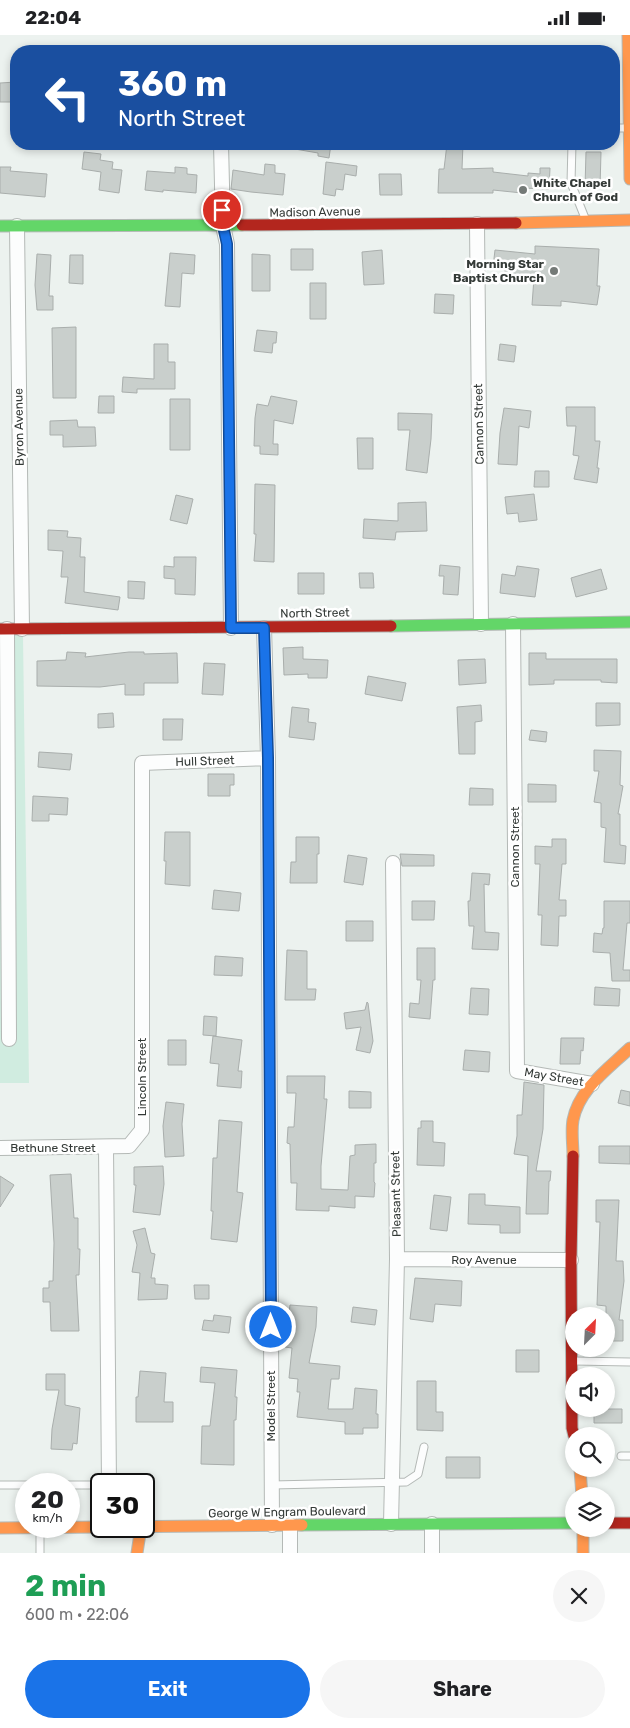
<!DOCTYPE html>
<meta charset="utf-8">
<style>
:root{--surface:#fff;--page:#f6f6f6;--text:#202124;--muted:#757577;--accent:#1a73e8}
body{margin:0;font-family:Rubik,sans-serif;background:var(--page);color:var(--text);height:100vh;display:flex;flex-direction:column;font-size:19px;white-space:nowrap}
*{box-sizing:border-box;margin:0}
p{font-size:16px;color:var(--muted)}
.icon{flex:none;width:28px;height:28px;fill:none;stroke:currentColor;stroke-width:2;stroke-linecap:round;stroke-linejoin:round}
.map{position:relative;height:1518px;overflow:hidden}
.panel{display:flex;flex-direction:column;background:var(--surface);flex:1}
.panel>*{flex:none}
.top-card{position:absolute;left:10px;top:10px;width:610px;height:105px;border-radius:20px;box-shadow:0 2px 8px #0003;background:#1a4fa0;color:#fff;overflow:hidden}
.needle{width:32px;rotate:24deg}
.tools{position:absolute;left:565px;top:1272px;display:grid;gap:10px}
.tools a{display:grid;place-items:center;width:50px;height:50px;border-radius:50%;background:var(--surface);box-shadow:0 2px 8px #0003;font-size:25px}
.speed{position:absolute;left:15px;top:1438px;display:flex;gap:10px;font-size:25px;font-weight:700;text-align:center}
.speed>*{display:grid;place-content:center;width:65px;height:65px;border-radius:50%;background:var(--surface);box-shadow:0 2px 8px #0003;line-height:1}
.speed small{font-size:12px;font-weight:400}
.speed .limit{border:2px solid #111;border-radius:8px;background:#fff;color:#111}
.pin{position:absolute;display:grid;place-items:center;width:42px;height:42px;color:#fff;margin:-21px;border:2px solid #fff;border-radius:50%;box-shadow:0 1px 5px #0007}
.me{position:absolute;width:55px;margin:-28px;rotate:0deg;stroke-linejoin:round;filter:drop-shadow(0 0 4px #0008)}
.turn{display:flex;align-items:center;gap:18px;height:105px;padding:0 25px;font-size:22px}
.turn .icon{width:65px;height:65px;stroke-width:2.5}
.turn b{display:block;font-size:35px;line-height:42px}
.round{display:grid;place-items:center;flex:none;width:52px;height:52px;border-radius:26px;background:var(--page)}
.headline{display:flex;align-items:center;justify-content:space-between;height:85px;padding:0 25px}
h1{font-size:30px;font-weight:700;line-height:38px;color:#1e9e55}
.action{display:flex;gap:10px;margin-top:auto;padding:10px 25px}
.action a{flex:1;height:58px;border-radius:30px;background:var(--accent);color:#fff;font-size:20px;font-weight:700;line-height:58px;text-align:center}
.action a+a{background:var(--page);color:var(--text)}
.status{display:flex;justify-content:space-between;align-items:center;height:35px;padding:0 25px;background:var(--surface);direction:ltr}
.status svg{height:14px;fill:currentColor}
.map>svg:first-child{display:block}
</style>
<div class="status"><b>22:04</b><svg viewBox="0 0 49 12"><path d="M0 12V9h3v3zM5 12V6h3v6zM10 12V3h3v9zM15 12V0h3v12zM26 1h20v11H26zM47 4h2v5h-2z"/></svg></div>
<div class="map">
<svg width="630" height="1518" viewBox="0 0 630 1518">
<rect width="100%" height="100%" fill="#ecf2ef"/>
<path fill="#d0ece0" d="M0,594L23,601L29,1048H0Z"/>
<path fill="#c9cfcc" stroke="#a9aeac" d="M16,47V67H0V48Z
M296,109H331L329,123L318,121V118L295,114Z
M447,109H463L462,134L493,133V137L528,141V138L540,139V133H550L549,154L522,153V158L493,155V158H438L439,134H444Z
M84,117L101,119L100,125L113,127L112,134L122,135L119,158L99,155L101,137L82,134Z
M586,117H601L600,153L585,152Z
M326,127L357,131L356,141L345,139L343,155L336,154L335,161L323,159Z
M265,129L275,130V138L285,139L283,160L251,157L231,154L233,135L264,140Z
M0,132H11L10,136L47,139L45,162L0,158Z
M175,132L187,133V139L197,140L196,158L163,155V157L145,155L147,136L175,138Z
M379,139H401L402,160H380Z
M535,211L599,214L597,251H600L597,270L561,266V271L532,270L534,243L505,240V234L493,232L495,215L535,219Z
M291,214H313V235H291Z
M382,215L384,249L364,250L362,217Z
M170,218L195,220L194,239L182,238L180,272L165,271Z
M37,219L51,220L49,261H53V275H37L35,250Z
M252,219L270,220V256H252Z
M70,220H83V249L69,248Z
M310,248H326V284H310Z
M435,259L454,260L453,279L434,278Z
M76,292V363H53L52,293Z
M257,295L277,297L276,308H273L272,318L254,316Z
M154,309H168V327H175V354H137V358L122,357L123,342L154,344Z
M500,309L516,311L514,327L498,325Z
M99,361H114V378H98Z
M271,361L297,366L293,389L274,385L273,409H278V420L260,419V411H254L255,383L257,369L268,371Z
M170,364H190V415H170Z
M566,372H595V406H600L597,433H599L597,448L574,444L579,421L573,420L576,391H567Z
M504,373L531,376L529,393L519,391L517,430L498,429L500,398Z
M398,378L432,379L431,404L427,438L406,435L410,395H398Z
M77,385L78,392H95L96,411L63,412V400H50V386Z
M357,403H373V434H358Z
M535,436H549V452H534Z
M255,449L275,450L274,527L254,526L256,499H254Z
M534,459L537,485L519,487L518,478L507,479L505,462Z
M176,460L193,464L187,489L170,485Z
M426,467L427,496L396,497L395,505L363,503L364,484L398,486V468Z
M48,495L68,496L67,502L81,503L80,522H85L84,557L120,562L118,575L65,568L68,542H61L63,516L48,515Z
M174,522H196L195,560L175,559V544L164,543V531L174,532Z
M440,530L460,532L458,560L443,559L444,541H439Z
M517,531L539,534L535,562L500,558L502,539L515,541Z
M601,534L607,554L576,562L571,543Z
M298,538H324V559H298Z
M359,538H373L374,553H360Z
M128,546L145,547L144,564L128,563Z
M303,612V624L328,625L327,643H308V639L284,640L283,613Z
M67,617L86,618L85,622L129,617H144V619L177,618L178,648H144V660H125V649L100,652L37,651V626L66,625Z
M529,618H546V624H617V648L601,647V645H554V649L529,650Z
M485,624L486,648L459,650L458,625Z
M204,628L225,629L223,660L202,659Z
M368,641L406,648L402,666L365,659Z
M596,668H620V690L596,691Z
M481,670L482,686L475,687V719H459L457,672Z
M292,672L309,674L308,687L316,688L314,705L289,702Z
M113,678L114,692L98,693V679Z
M163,684H183L182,705H163Z
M531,695L547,697L546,707L529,705Z
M594,715L621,716L620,750L623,751L618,779H620V810L626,811L625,829L604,827L606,793L601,792V768L594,767L599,736H594Z
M39,717L72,719L70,735L38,732Z
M208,739H234V750H230V761H208Z
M528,749L556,750V767H528Z
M470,753L493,754V770H469Z
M33,761L68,763L67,780L49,779V786H32Z
M165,797H190V851L165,849L166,826H164Z
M296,802H319V819H317V848H290L291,827H296Z
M552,804H566V829H562L559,865H566V881H559L558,911L541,910L542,880H538L540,829H535V811L552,812Z
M400,819L434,820V831H402Z
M348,820L367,823L363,850L344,847Z
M472,838L490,839L489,850L484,849L485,897L499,898L498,915L472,914L474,891H469L468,866H470Z
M214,855L241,858L239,876L212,874Z
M412,866H435L434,885H412Z
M604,866H630V888H627L623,935H630V946H612L610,918L593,917L594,898L602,899L603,893H604Z
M346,886H373V906H346Z
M417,913H435V945H433L430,984L409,982L410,968L419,969L421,945H417Z
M287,915L307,916V954H316L315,965H285Z
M215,921L243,923L242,941L214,940Z
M595,952L620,954L619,971L594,970Z
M471,953L489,954L488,980L469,979Z
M367,967L368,968L373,1006L370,1018L356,1015L361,992L346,994L344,978L365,975Z
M204,981L217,982L216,1001L203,1000Z
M213,1001L242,1005L238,1036H242L241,1053L217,1051L219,1029L210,1028Z
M561,1003H584L583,1016L581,1015L580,1029H560Z
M168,1005H186V1030H168Z
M465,1015L490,1017L489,1037L463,1035Z
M287,1041H325L324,1064H327L321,1131V1154L348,1155L350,1121L355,1120V1110L376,1109V1128H374V1147L375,1148L374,1162L355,1161V1173L329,1171V1176L296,1175L297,1148H291L290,1109L287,1108L288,1092H294L296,1058H287Z
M524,1047L544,1050L543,1094L536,1136H551L550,1146H549L548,1179H526L528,1121L514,1119L517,1101V1080H522Z
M621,1055L630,1057V1071L618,1068Z
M349,1056L371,1057V1073H349Z
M166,1067L184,1069L182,1089L184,1121L165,1122L163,1091Z
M219,1085L242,1087L237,1157L243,1158L237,1207L211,1204L213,1176H211L213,1123H217Z
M421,1086H433V1107L445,1108L444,1131L417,1130L418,1093H421Z
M599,1111H630V1129L599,1128Z
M163,1131L164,1149L160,1180L133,1177L136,1150H134V1132Z
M71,1139L74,1183H78V1214H80L79,1240H76L79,1296H51L50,1267H43V1253H49V1246H53L54,1208L50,1140Z
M0,1141L14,1150L0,1172Z
M469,1159H485V1170L520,1172V1198H500V1190L468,1189Z
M434,1160L451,1162L447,1196L430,1194Z
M596,1165H619L616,1226H623L624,1246L619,1285H623V1306H606V1271L597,1270L600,1187H596Z
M145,1193L151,1218L155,1219L151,1243H155V1249L168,1250L167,1264L138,1265L140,1238L132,1237L137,1210L133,1196Z
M415,1243L462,1246L461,1271L435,1269L433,1287L410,1284Z
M194,1250H209V1264H195Z
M290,1270L317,1272L316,1292L309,1328L340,1331L339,1344H331L328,1374H353L355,1353L377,1355L376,1379H378V1393H363V1399H345V1387L297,1382L300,1357H297L298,1344L289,1343L292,1313L285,1312Z
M353,1272L377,1275L375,1290L351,1287Z
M214,1280L231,1282L229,1298L202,1295L204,1285L213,1286Z
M516,1315H539V1337H516Z
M201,1332L237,1335L235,1362H237L236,1385H234V1430L201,1429L202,1391H210L215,1348L200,1347Z
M140,1336L166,1338L164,1367H173V1387H136V1362H138Z
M46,1339H65V1370L80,1373L77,1409L73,1408L72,1415L51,1414L52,1394L59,1355H46Z
M417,1346H436V1377H443V1396L417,1395Z
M594,1374H622V1388H594Z
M446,1422H480V1443H446Z"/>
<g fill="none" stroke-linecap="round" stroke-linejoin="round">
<g stroke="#b4b9b6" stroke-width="9">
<path id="lane" d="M614,93H629
M572,109L571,148L585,183
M574,1326L630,1327
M621,1421H630
M0,1450H26
M69,1450H101
M272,1450L406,1447L418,1439L424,1412
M40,1495V1518"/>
</g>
<g stroke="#b4b9b6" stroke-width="16">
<path id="street" d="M221,109L223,191L227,209L231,593
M477,189L481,589
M17,191L22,594
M513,589L517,1036L592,1049
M264,593L268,723L272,1490
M7,594L9,1004
M106,1112L109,1449
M0,1113L129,1111L142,1095V728L268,723
M397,1224L571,1225
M391,1489L397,1224L393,828
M432,1489V1518
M290,1518V1490"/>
</g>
<g stroke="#b4b9b6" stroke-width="13">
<path id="fast" d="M0,191L242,190
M391,591L630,587
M302,1490L574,1488"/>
</g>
<g stroke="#b4b9b6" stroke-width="13">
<path id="slow" d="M628,0L630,144
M516,188L630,185
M573,1121C573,1109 571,1096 573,1085C579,1054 608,1034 630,1013
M580,1434L582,1461
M0,1493L302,1490
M583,1494V1518
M137,1518L141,1492"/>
</g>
<g stroke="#b4b9b6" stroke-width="13">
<path id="jam" d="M242,190L516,188
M0,594L391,591
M573,1121L571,1225L572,1393L574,1401
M606,1488H630"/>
</g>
<use href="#lane" stroke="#fcfdfd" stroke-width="7"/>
<use href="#street" stroke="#fcfdfd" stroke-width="14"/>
<use href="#fast" stroke="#63d668" stroke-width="11"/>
<use href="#slow" stroke="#ff974d" stroke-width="11"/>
<use href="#jam" stroke="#b3261e" stroke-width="11"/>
</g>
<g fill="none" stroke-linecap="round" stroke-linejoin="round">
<g stroke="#114b97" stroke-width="12">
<path id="route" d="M222,175L223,191L227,209L231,593H264L268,723L271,1292"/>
</g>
<use href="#route" stroke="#1a73e8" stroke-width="9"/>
</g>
<g fill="#747a77" stroke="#fff" stroke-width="2">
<circle cx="523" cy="155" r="5"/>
<circle cx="554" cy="236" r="5"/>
</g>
<g text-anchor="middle" stroke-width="5" stroke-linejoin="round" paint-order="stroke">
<g font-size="12" font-weight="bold" fill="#343a37" stroke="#fff" text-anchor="start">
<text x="533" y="152">White Chapel<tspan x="533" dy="14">Church of God</tspan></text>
<text x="544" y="233" text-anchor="end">Morning Star<tspan x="544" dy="14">Baptist Church</tspan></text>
</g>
<g font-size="12" fill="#343a37" stroke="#fff">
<text transform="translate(315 177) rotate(-1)" y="4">Madison Avenue</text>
<text transform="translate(479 389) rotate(-91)" y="4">Cannon Street</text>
<text transform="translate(19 392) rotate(-91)" y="4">Byron Avenue</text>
<text transform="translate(315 578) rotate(-1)" y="4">North Street</text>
<text transform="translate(205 726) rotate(-2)" y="4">Hull Street</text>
<text transform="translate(515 812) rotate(-90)" y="4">Cannon Street</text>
<text transform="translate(142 1042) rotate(-90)" y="4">Lincoln Street</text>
<text transform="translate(554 1042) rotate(10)" y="4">May Street</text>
<text x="53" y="1117">Bethune Street</text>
<text transform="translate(396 1159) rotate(-91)" y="4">Pleasant Street</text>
<text x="484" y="1229">Roy Avenue</text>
<text transform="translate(271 1371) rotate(-90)" y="4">Model Street</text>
<text transform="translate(287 1477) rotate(-1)" y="4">George W Engram Boulevard</text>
</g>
</g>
</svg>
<div class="tools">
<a><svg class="needle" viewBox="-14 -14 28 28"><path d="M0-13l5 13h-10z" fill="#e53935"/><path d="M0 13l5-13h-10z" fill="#757577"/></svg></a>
<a><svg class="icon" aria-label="sound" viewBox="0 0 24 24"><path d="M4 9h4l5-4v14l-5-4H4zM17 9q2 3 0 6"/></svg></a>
<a><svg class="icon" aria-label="search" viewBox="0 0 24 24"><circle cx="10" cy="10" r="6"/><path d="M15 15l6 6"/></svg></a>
<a><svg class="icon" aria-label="layers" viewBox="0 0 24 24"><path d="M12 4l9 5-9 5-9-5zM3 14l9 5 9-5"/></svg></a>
</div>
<div class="speed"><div>20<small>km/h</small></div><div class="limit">30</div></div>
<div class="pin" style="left:222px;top:175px;background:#d93025"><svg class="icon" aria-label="arrive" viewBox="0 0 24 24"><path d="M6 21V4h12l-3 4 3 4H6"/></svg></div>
<svg class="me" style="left:271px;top:1292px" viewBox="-20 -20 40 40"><circle r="17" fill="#1a73e8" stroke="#fff" stroke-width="3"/><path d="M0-11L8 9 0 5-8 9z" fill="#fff"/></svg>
<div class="top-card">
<div class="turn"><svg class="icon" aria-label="left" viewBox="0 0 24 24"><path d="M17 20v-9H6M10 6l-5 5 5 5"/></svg><div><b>360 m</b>North Street</div></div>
</div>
</div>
<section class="panel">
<div class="headline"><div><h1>2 min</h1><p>600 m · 22:06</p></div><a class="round"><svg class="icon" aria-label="close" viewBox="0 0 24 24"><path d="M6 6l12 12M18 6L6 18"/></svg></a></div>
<div class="action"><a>Exit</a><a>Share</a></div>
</section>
